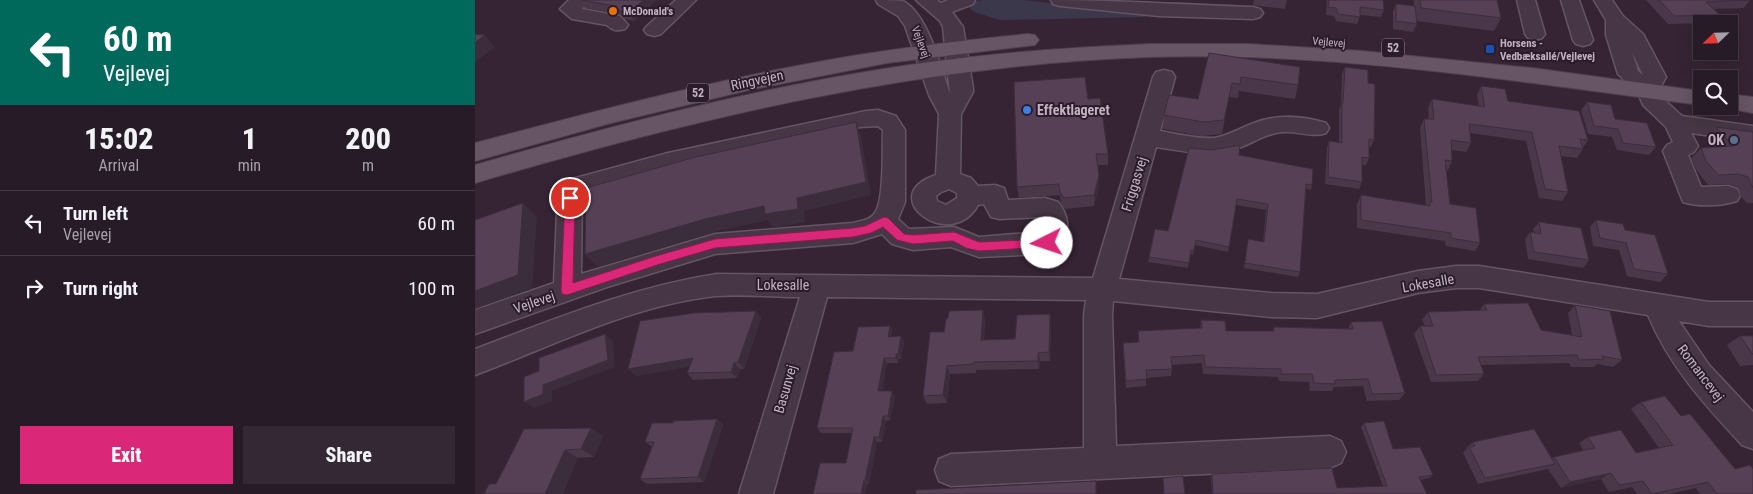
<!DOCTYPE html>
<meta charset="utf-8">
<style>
:root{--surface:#281b28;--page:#342834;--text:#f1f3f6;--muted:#a5a1a8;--line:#443945;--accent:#db2777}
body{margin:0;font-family:"Roboto Condensed",sans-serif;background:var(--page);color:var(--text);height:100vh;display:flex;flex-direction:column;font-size:19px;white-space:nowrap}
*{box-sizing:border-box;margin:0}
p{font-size:16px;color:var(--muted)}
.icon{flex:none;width:28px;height:28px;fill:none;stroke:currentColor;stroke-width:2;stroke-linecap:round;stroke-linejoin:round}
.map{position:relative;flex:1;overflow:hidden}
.sheet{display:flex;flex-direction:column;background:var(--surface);width:475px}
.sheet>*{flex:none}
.hud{background:#00695c;color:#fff;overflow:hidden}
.needle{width:32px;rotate:247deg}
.fabs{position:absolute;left:1218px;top:15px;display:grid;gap:10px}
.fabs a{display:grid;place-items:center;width:45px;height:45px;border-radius:0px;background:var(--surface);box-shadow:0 5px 20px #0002,0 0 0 1px var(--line);font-size:25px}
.pin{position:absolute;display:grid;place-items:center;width:42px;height:42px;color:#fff;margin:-21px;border:2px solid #fff;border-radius:50%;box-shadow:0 1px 5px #0007}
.me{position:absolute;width:55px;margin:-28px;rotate:266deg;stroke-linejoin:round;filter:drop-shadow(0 0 4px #0008)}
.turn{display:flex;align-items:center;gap:18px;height:105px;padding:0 20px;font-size:22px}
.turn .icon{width:65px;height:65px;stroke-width:2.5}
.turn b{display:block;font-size:35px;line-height:42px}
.eta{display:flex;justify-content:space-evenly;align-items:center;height:85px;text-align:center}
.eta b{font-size:30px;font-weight:800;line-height:35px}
.cta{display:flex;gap:10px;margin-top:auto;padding:10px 20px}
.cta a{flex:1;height:58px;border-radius:0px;background:var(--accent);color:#fff;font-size:20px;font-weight:800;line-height:58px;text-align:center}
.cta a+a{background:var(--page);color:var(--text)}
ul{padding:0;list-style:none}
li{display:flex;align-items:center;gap:15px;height:65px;padding:0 20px;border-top:1px solid var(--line)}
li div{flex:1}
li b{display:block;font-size:19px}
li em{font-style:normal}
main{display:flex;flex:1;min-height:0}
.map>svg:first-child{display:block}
</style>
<main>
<section class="sheet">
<div class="hud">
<div class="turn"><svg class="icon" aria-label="left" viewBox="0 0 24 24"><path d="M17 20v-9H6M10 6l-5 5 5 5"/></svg><div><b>60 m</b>Vejlevej</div></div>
</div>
<div class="eta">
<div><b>15:02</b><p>Arrival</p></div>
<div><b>1</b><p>min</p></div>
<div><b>200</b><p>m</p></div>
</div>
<ul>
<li><svg class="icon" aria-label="left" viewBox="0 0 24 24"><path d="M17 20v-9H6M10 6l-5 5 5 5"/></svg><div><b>Turn left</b><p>Vejlevej</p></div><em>60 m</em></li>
<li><svg class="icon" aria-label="right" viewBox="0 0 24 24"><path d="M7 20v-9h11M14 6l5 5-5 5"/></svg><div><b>Turn right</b></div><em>100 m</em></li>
</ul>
<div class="cta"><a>Exit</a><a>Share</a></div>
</section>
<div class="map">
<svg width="1278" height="494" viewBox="0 0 1278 494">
<rect width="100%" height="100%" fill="#362435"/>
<path fill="#3c384b" d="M507,0H548L669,13L670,17L525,20L499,12L491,4Z"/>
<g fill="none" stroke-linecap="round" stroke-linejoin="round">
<g stroke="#645564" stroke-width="3">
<path id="minor" d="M94,0H114L107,9L145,16L153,25L150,29C142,31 138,31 132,25L97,19L85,9Z
M201,0H221L186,34L179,36L172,34L169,30L172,26Z
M401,0C408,0 421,0 428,1C453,14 466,68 475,94L468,27L465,21L441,0H462L466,3L473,0H500L498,4L477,12L488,27L498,88V92L486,114L485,174L496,178L503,186L520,185L529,188L533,200L570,198L583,202C594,215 595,231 587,245L567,254L504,257L476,247L438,250L417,244L407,234L378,243L240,254L132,287L0,334V310L79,283L83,188L86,182L193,153L391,111L403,110L421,116L430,130V202L423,219L434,229L479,227L504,237L566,232V217L525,219L516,217L509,204L503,205C476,254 398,196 461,175L464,114L454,95L430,26L423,16L403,4ZM403,126L408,130C407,148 410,202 399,214C395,220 385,221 378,223L240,234L106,274L107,194L193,169L385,127ZM474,189L482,193V198L471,205L462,201L461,196L466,192Z
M576,0C643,0 710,5 778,7L785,9L788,13L785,17L778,19L684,16L585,6L578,4Z
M1042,0H1060L1070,34L1067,38L1060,40L1053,38L1050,34Z
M1086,0H1104L1118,40L1115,44L1108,46L1101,44L1098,40Z
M1119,0H1137L1148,16L1168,34L1191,77L1184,90L1186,97L1207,116L1278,126V142L1216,133L1223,146L1219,152L1213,155L1226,187L1253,186L1262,189L1265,195L1262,201C1246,206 1224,207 1208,202L1188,151L1192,145L1198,142L1191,127L1168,105L1163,93L1143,74L1131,35V20ZM1157,52L1168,75L1163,71Z
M689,70L697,72L700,77L685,131C702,134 722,139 739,138C753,136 765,128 779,123C802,114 828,116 851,123L854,128L851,133C837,138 823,131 809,132C789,133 773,147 754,151C730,157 705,150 681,147L644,279L796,293L842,294L943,271L981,266H1004L1234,302H1278V326H1234L1204,321L1234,365L1278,412V449L1267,445C1230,405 1194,366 1173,315L1004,288H981L943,293L842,318L796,317L638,301L637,315L641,446L855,436L866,441L871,452L866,463L855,468L476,486L464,481L460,470L464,459L476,454L609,448V315L611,300L352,297L298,494H264L325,297C297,297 268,294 241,296C157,305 78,346 0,375V349C80,319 157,287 242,274L618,278L678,77L681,72Z"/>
</g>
<g stroke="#50404f" stroke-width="2">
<path id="major" d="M553,34L560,35L564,40L560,45L412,63L274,90L136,123L0,161V143C113,113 227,83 343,62C412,49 483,41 553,34Z
M675,44H773L887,51L1057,68L1226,91V105C1043,82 859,51 673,57C443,65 220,118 0,183V165C157,120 316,79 479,59C544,51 609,47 675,44Z
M1254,94L1278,97V113L1246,107L1254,106Z"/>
</g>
<use href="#minor" fill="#473746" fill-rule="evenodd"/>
<use href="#major" fill="#675566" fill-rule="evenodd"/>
</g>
<path fill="#4a3749" d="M105,0H182L159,21L150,19L145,14L110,8Z
M779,0H812L810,9L778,5Z
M852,0H908L909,10L906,17L885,15L882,24L861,21L859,16L851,15Z
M939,0H1022L1026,18L1019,31L941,21L942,24L938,32L918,29V12L921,4L939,6Z
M1171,0H1275L1269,8L1239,9L1245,15L1239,23L1193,24Z
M734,53L823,85L820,99L764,91L763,98L754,97L747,134L726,136L688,129L689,115L723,99Z
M870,67L893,83L899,140L896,147H894V158L891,165H887V182L884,189L850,184L852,148L854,141L864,143V110L866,105L867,74Z
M1006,86L1033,101L1113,140L1108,148V149L1102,158L1086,156L1093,192L1087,201L1064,198L1051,141L995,133L996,143L991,152L977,150V161L973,170H971L975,204L1005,243L1000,251L971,246L970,241L882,228V204L886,195L951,206L945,128L949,119H954L953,108L957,99L1004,106L1002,95Z
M613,99L633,154V165H623L624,186L619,206L590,209L586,203L585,195L544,198L542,187Z
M1112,102L1140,119L1181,147L1174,155L1142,150L1137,137L1113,134L1106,110Z
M1241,127L1278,132V203H1272L1266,197L1263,187L1253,184L1233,185L1222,171L1216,158L1226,148L1240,147L1231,137Z
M764,155L837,185L836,190L831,189L825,272L823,277L769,268L773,239L788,242L791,210L761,205L753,252L720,245L718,255L715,254L713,268L673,262L674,257L693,231Z
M1121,220L1150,230L1193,274L1185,282L1152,276L1144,250L1118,246L1115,227Z
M1064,222L1114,260L1108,268L1053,259L1050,239L1055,232H1059L1058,229Z
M1009,304L1066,330L1097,335L1093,313L1100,305L1147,360L1138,367L1122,364L1119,367H1096L1094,363L1006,365L1009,374L1003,381L956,382L939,334L945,326H950L947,320L953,312L1005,310Z
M281,311L286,318L269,369H265L262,378L218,380L212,373L215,366L161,376Z
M575,314L576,323L575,361H565L564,369L501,370V373L475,374L472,403L452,404L448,396L469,332L510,318L509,340L540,339Z
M726,320L751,331H798L799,327L873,329L876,322L930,393L924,400L892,401L888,386L859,387L857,391H835L834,382L804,381L803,377L728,374L727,363L697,365V369L696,376L671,378V386L651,388L648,351V343L663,342V331L725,328Z
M415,326L417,331L416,336H426L429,342L426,359H424L423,363H412L407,391L420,396L415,420L411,421L407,442H402L394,484H392L390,494H338L371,463L377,433H346L342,428L378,351Z
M1265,336H1278V365L1265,366L1252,345Z
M1166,402L1206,416L1278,494H1225L1221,488L1194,494H1162L1157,487L1134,492L1126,479L1086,488L1073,469L1003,484L988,453L992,448V447L998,442L1077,458L1079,457L1108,450L1104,443L1113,437L1161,453L1184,448L1156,409Z
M242,419L248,425L229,482L172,484L165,479L177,447L170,442Z
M889,423L918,449L958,475L954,478L945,480L952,494H737L736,478L737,474L862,488L908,486L886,427Z
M116,428L128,436L119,457L103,458L21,484Z"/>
<path fill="#3c2d3c" d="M168,0H182L159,21L154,13Z
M10,35L20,47L0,62V43Z
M381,122L386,136L396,195L329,211L330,222L298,228L293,220L239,232L123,267L110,254L230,219L322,198Z
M624,175V186L619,206V195Z
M48,203L62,217L57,288L0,309V291Z
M508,310L510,318L508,349L506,340Z
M281,311L286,318L269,369L263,362Z
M575,314L576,323L575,361L574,352Z
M415,326L417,331L415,342L413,337Z
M130,334L138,341L140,367L77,391V401L59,408L49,402Z
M426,336L429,342L426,359L423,354Z
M563,353L565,361L564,369L563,361Z
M421,354L424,359L423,363L421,358Z
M218,358L224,365L161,376L153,369Z
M409,358L412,363L406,396L403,391Z
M259,363L265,369L262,378L256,372Z
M472,366L475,374L472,403L468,395Z
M417,391L420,396L415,420L413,416Z
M408,416L411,421L407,442L404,437Z
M242,419L248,425L229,482L223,477Z
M116,428L128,436L119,457L106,449Z
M399,437L402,442L394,484L390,480Z
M90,450L103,458L88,494H70Z
M1136,473L1126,479L1086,488L1095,482Z
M389,480L392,484L390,494H386Z"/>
<path fill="#564055" stroke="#3c2d3c" d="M106,0H168L154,13L146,12L140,6Z
M854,0H908L909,10L885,7V17L863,14L861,8L853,7Z
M945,0H1022L1026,18L946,8Z
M1184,0H1275L1231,2L1245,15L1199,16Z
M921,4L940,6L942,24L921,21Z
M0,34L10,35L0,43Z
M734,53L825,67L823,85L766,77L765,84L757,83L749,120L728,122L689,115L694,95L723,99Z
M870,67L893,70V83L900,84L899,140L894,139V158L887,157V182L853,177L854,141L867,143V103H868Z
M610,77L613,99L625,98L633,154H621L624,175L619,195L589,198L585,192L584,184L542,187L539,82Z
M1006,86L1030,89L1033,101L1104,111L1113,140L1105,139L1108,149L1084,146L1093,192L1070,189L1057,132L994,124L996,143L976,140L977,161L970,160L975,204L1001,208L1005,243L976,238V233L886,220V195L955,206V202H957L949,119H959L957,99L1010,107Z
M1112,102L1136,105L1140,119L1172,123L1181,147L1148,143L1143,129L1119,126Z
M381,122L391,182L322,198L323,209L290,214L289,206L230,219L110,254L111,188L221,157Z
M1241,127L1278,132V188L1273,177L1263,174L1243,175L1231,161L1226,148L1258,146Z
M765,145L764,155L838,169L837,185L831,184L825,272L770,263L773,239L789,242L793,204L762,199L754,247L721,240L719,250H716L714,263L674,257L680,229L693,231L714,148L737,150Z
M48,203L43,275L0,291V220Z
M1121,220L1148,224L1150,230L1180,235L1193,274L1159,269L1151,243L1125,238Z
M1064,222L1106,228L1114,260L1059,252L1055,232L1066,234Z
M1053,303L1066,330L1107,337L1100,305L1135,311L1147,360L1127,356L1128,359L1104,360L1102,355L1003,357L1009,374L961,375L945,326H958L953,312L1012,310L1009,304Z
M508,310L506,340L540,339L542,315L575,314L574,352L563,353V361L499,362L498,364L472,366L468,395L448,396L455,332H469L471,319L473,318L474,311Z
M281,311L263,362L259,363L256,372L212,373L218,358L153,369L165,321L219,313Z
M726,320L750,321L751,331H799V327L878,329L876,322L907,321L930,393L897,394L893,379L860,380V384L839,383L837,374H806V369L730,367L729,355L696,357L697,369L671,370L672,379L651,381L648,343L664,342L663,331L727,328Z
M415,326L413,337L426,336L423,354H421V358H409L403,391H417L413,416H408L404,437H399L390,480H389L386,494H338L345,463H371L378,428H342L359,352L378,351L383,327Z
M130,334L133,360L68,385V394L49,402V377L64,371V358Z
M1265,336H1278V355Z
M1190,396L1206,416L1215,414L1260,469L1275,465L1278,469V494H1242L1233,482L1177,494L1168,481L1144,485L1136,473L1095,482L1079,457L1120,448L1113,437L1146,430L1161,453L1198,445L1166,402Z
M242,419L223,477L165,479L179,442H170L177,423H198V421Z
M909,421L918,449L945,447L958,475L944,477L952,494H737H738L737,474L857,468L862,488L912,486L889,423Z
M116,428L106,449L90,450L70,494H9L14,484H21L49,429Z
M1059,429L1080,464L1010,478L994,447L1000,446L998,442Z
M708,476L710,494H689L688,478Z
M621,481V494H441V490Z"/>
<path fill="#db2777" stroke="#8e194d" d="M95,194L100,198L98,283L181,256L240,239L378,228L390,226L409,217L413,218L429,234L438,235L479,232L504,242L572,239L577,243L572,247L504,251L491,248L478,241L438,244L422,240L408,227L396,233L378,237L240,248L182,265L92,295L87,294L86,290L90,198Z"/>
<circle fill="#e8710a" stroke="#2b1c2b" stroke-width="2" cx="138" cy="11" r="5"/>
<rect fill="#1a4fb4" stroke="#2b1c2b" stroke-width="2" x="1010" y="44" width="10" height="10" rx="2.5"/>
<circle fill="#3f7fe0" stroke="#2b1c2b" stroke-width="2" cx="552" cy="110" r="5"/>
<circle fill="#5c6f8a" stroke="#2b1c2b" stroke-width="2" cx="1259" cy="140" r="5"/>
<g text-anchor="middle" stroke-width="4" stroke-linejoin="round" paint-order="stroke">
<g font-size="11" font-weight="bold" fill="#c3b2c2" stroke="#2b1c2b" text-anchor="start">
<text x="148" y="15">McDonald's</text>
<text x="1025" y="47">Horsens -<tspan x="1025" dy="13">Vedbæksallé/Vejlevej</tspan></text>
</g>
<g font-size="11" fill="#c3b2c2" stroke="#2b1c2b">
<text transform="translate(446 42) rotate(70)" y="4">Vejlevej</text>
<text transform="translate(854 42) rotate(5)" y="4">Vejlevej</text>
</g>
<g fill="#2b1c2b" stroke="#958595" stroke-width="1">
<rect x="907" y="38.5" width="22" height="19" rx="4"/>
<rect x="212" y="83.5" width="22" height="19" rx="4"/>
</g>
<g font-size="12" font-weight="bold" fill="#c3b2c2">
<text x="918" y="52">52</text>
<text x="223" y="97">52</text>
</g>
<g font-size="14" fill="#c3b2c2" stroke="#2b1c2b">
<text transform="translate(282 80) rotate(-12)" y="5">Ringvejen</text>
<text transform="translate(659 184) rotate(-73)" y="5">Friggasvej</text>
<text transform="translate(953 283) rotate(-10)" y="5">Lokesalle</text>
<text x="308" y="290">Lokesalle</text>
<text transform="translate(59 302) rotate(-19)" y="5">Vejlevej</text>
<text transform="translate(1226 373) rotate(53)" y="5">Romancevej</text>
<text transform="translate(310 389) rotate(-74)" y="5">Basunvej</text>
</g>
<g font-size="14" font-weight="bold" fill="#c3b2c2" stroke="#2b1c2b" text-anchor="start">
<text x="562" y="115">Effektlageret</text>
<text x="1249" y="145" text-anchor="end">OK</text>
</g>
</g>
</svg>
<div class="fabs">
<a><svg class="needle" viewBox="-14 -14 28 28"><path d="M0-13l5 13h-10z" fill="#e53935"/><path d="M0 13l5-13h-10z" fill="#a5a1a8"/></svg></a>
<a><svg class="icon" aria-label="search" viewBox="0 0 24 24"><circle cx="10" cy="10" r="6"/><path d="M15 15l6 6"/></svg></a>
</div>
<div class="pin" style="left:95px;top:198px;background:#d93025"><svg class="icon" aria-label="arrive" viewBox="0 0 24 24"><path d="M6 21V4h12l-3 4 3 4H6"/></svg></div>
<svg class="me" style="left:572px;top:243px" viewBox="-20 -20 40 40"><circle r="19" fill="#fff"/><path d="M0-13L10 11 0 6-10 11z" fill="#db2777"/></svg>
</div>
</main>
